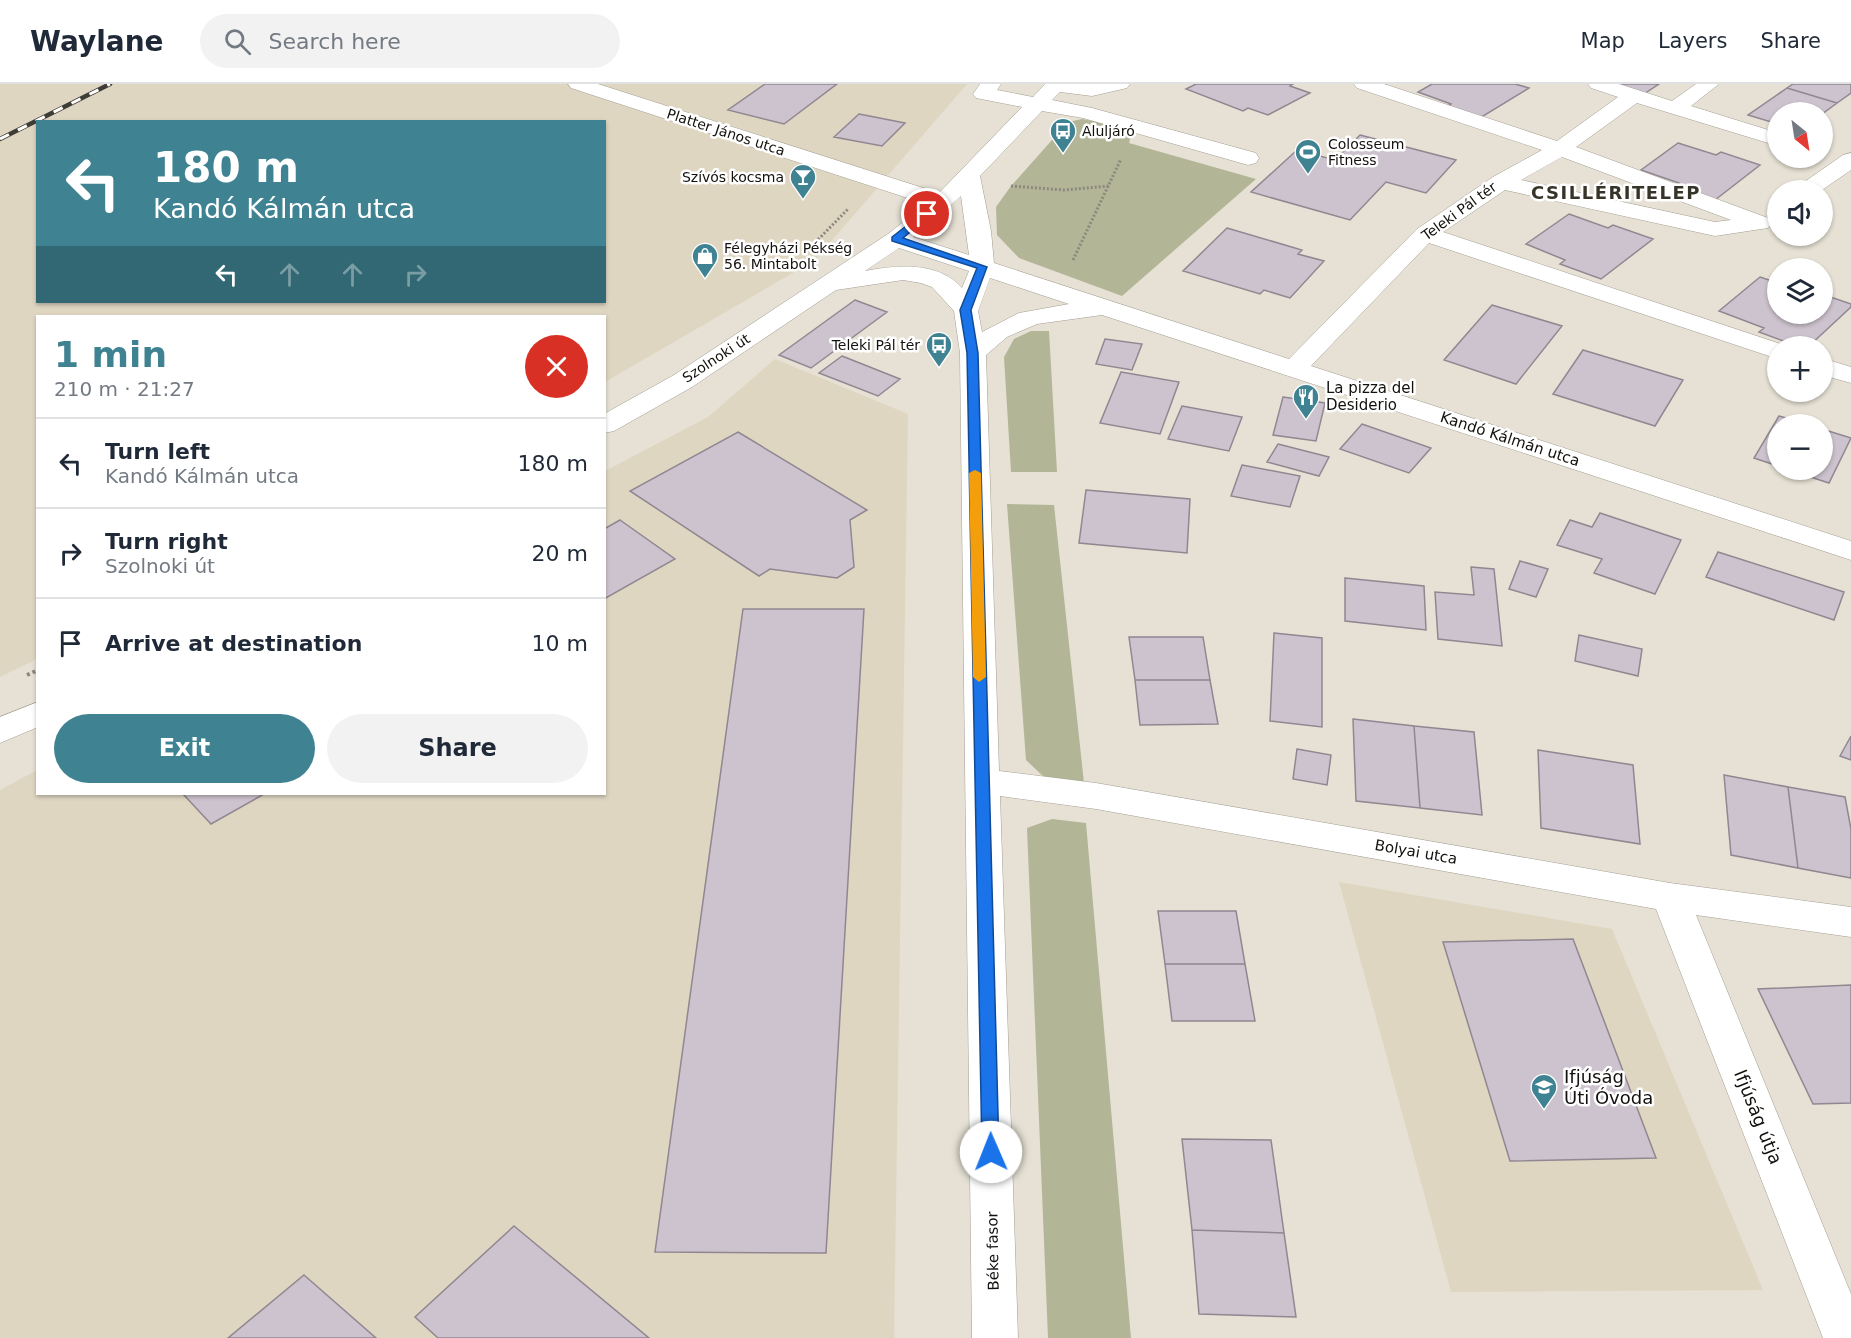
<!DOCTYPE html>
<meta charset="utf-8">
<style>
:root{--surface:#fff;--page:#f2f2f3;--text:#1f2937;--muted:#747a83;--line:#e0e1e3;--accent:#3f8392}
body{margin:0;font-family:"DejaVu Sans",sans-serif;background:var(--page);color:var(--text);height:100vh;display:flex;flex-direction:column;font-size:22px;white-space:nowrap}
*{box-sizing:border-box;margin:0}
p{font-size:20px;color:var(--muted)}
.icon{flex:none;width:33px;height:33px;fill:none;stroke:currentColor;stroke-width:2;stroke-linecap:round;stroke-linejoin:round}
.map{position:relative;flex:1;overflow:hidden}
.panel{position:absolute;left:36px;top:231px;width:570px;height:480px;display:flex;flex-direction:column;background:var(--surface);border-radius:0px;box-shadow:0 2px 4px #0004}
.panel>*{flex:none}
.hud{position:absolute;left:36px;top:36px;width:570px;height:183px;border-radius:0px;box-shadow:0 2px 4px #0004;background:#3f8392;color:#fff;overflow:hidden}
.needle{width:39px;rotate:150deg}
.buttons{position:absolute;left:1767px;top:18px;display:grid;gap:12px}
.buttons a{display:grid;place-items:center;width:66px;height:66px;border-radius:50%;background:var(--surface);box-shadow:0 2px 4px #0004;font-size:30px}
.pin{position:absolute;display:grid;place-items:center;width:51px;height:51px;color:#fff;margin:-26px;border:3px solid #fff;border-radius:50%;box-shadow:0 2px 6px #0007}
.me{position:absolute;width:66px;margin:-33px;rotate:359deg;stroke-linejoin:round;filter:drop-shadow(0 0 4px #0008)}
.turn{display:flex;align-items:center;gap:21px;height:126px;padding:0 18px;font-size:27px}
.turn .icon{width:78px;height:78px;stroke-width:2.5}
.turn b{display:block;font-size:42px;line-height:51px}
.lanes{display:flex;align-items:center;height:57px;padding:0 18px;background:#0003;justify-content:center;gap:30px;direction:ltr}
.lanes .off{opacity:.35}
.round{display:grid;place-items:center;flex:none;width:63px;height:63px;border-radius:32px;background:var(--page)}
.summary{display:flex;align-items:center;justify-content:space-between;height:102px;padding:0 18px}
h1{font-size:36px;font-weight:700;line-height:45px;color:var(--accent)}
.button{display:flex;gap:12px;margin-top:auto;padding:12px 18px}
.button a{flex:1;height:69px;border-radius:36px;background:var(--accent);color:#fff;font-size:24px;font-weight:700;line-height:69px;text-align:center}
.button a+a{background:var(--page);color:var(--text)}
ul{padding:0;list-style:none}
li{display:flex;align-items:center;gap:18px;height:90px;padding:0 18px;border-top:2px solid var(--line)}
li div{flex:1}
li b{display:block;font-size:22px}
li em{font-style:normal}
header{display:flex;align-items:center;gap:36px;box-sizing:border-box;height:84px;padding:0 30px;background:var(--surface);border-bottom:2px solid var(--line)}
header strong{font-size:28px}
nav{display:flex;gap:33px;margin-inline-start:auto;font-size:21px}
.search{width:420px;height:54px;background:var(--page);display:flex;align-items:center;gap:15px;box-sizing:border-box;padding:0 21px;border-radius:33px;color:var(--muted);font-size:22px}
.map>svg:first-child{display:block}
</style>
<header>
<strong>Waylane</strong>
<div class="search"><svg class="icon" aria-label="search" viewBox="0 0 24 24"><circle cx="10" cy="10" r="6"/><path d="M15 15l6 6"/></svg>Search here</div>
<nav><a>Map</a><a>Layers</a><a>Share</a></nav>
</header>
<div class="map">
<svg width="1851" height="1254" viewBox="0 0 1851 1254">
<rect width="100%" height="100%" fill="#e6e1d4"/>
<path fill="#dfd6c2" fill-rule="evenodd" d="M0,0H967L815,176L605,298L604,232H38L37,575L0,593ZM38,38H604V218H38Z
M775,275L908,330L894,1254H0V706L37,686L38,710H604L605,387L708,333Z
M1339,798L1612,845L1763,1206L1451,1208Z"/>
<path fill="#b2b596" d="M1082,35L1133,45L1129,59L1256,95L1122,212L1019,174L997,151L996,123L1011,102L1068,38Z
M1031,247H1049L1057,388H1011L1004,273L1014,255Z
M1007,420L1054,421L1084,699L1044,693L1026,676Z
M1052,735L1086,739L1131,1254H1048L1027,744Z"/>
<path fill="#cdc3ce" stroke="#908791" stroke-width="1.5" d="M765,0H837L784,40L728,26Z
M1196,0H1293L1290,2L1310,9L1268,31L1248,24L1243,27L1186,5Z
M1432,0H1515L1529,4L1480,34L1446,23L1451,20L1418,8Z
M1612,0H1659L1644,10Z
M1793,0H1851V9L1837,19L1787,4Z
M1787,4L1837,19L1822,30L1778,28V40L1748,31Z
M859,30L905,39L882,62L834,53Z
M1360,51L1456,76L1426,109L1386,98L1350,136L1251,108L1297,66L1335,76Z
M1678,59L1716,71L1721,68L1760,81L1715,116L1675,102L1679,99L1641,86Z
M1569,130L1608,144L1613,141L1653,155L1601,195L1560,180L1565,176L1526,160Z
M1227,144L1302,166L1298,170L1324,177L1290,214L1264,206L1260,210L1183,187Z
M1760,193L1778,199V230H1822V210L1851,220V223L1809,262H1797L1759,248L1764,244L1719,227Z
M855,216L887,228L811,284L779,271Z
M1492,221L1562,242L1516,300L1444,276Z
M1105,255L1142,260L1132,286L1096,280Z
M1583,266L1683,296L1655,342L1553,310Z
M842,272L900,295L878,312L819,289Z
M1121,288L1179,298L1160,350L1100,339Z
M1283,313L1325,319L1316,357L1273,351Z
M1182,322L1242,333L1229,367L1168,355Z
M1779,332L1807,340H1778V382L1754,374Z
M1362,340L1431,364L1409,389L1340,365Z
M1822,345L1851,354L1829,399L1789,386H1822Z
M738,348L867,426L850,436L854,483L837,494L770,485L759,492L630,407Z
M1278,360L1329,373L1319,392L1267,378Z
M1242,381L1300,392L1290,423L1231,412Z
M1086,406L1190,415L1187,469L1079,459Z
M1600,429L1681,456L1655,510L1594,489L1602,475L1557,461L1570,436L1592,443Z
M620,436L675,475L604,515V445Z
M1718,468L1844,508L1834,536L1706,493Z
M1520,477L1548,485L1536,513L1509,505Z
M1471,483L1494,485L1502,562L1438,555L1435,508L1474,511Z
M1345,494L1424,502L1426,546L1345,537Z
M743,525H864L826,1169L655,1168Z
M1274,549L1322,554V643L1270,637Z
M1579,551L1642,565L1638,592L1575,577Z
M1129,553H1203L1210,596H1135Z
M1135,596H1210L1218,640L1140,641Z
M1353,635L1414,642L1420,724L1356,717Z
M1414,642L1474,648L1482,731L1420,724Z
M1851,652V676L1840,672Z
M1297,665L1331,671L1327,701L1293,695Z
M1538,666L1633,681L1640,760L1541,744Z
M1724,691L1788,703L1798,784L1731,771Z
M1788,703L1845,713L1851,745V794L1798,784Z
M183,710H264L211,740Z
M1158,827H1236L1245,880H1165Z
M1573,855L1656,1074L1510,1077L1443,858Z
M1165,880H1245L1255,937H1172Z
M1851,901V1019L1813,1020L1758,905Z
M1182,1055L1271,1056L1284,1149L1192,1146Z
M514,1142L649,1254H438L415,1233Z
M1192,1146L1284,1149L1296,1233L1199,1230Z
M304,1191L376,1254H228Z"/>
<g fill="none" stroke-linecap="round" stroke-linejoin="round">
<g stroke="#a39e92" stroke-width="1">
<path id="minor" d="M568,0H598L939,109L1022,23L976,14L973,10L980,0H1001L997,6L1033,13L1045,0H1130L1127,4L1092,12L1060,8L1052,16L1092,24L1256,69L1259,74L1256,79L1248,81L1083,34L1042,27L980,92L991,147L994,179L1289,275L1417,145L1493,93L1542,66L1357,4L1354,0H1384L1557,57L1618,13L1591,4L1588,0H1619L1672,17L1696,0H1719L1691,22L1778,49V62L1637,19L1576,63L1768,134L1772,139L1768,144L1715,152L1505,106L1443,148L1787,262H1778V275L1429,159L1311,282L1851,457V476L1102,231L1037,240L1007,253L986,271L999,687L1096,699L1670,799L1851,823V853L1696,831L1851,1210V1254H1823L1656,825L1096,725L1000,712L1018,1254H972L960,269L954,227L932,203L921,199L903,196L836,206L692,303L614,347L604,349V330L674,291L888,150L926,120L571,4ZM1562,73L1731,136L1715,138L1521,96ZM961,112L969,171L913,153ZM899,164L969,187L962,204C938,177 897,181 865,187ZM990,194L1069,220L1019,229L982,248L978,227Z
M1851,69V86L1822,106H1797L1800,101L1843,71Z
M1822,274L1851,283V299L1822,291Z
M38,618V643L0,659V633Z"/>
</g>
<path stroke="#8c887f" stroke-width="3" stroke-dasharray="2 2" stroke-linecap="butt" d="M1011,102L1064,106L1109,102
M807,167L848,125
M1073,176L1121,75"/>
<path stroke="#8c887f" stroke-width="4" stroke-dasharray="3 3" stroke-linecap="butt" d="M27,591L38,586"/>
<use href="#minor" fill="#fff" fill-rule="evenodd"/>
<g stroke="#3e3c36" stroke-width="4.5">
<path id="rail" d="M0,55L110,0"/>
</g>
<use href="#rail" stroke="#fff" stroke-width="3" stroke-dasharray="10" stroke-linecap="butt"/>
</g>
<path fill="#1a73e8" stroke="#114b97" stroke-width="1.5" d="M924,128L932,130L903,154L987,183L971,226L978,269L999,1068L997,1074L991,1076L984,1074L982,1068L967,269L960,226L977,184L892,157V153Z"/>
<path fill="#f59e0b" d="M975,386L981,389L986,593L979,598L973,593L969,389Z"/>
<defs>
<g id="bus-pin" transform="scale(1.35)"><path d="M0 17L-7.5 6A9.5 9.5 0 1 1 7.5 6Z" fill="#3f8392" stroke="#fff"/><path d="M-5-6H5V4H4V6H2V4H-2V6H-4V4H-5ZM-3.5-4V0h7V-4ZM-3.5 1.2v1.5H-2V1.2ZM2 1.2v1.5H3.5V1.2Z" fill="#fff"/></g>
<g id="stadium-pin" transform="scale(1.35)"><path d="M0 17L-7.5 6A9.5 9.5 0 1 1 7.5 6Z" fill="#3f8392" stroke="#fff"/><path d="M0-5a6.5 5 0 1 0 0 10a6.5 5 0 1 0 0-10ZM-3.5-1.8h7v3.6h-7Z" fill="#fff"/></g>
<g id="bar-pin" transform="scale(1.35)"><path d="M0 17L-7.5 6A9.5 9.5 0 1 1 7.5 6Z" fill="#3f8392" stroke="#fff"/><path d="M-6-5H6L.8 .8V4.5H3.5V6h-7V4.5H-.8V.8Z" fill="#fff"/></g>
<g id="shop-pin" transform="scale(1.35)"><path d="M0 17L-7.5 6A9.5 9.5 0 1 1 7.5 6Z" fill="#3f8392" stroke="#fff"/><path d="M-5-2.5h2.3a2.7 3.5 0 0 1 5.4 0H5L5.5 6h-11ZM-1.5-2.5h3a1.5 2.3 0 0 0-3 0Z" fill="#fff"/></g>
<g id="restaurant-pin" transform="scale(1.35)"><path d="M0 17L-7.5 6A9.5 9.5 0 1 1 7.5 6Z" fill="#3f8392" stroke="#fff"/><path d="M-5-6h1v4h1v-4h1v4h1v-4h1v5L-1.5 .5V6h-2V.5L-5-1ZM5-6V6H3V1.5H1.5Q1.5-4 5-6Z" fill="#fff"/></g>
<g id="school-pin" transform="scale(1.35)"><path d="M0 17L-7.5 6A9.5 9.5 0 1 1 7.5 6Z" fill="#3f8392" stroke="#fff"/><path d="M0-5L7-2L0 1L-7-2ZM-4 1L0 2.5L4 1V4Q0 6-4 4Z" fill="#fff"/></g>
</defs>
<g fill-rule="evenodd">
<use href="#bus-pin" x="1063" y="47"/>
<use href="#stadium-pin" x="1308" y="68"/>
<use href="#bar-pin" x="803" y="93"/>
<use href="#shop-pin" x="705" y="172"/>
<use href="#bus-pin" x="939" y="261"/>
<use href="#restaurant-pin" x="1306" y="313"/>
<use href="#school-pin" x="1544" y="1003"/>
</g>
<g text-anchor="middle" stroke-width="5" stroke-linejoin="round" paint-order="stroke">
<g font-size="14" fill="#13110d" stroke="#fff" text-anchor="start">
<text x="1082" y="52">Aluljáró</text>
<text x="1328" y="65">Colosseum<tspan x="1328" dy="16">Fitness</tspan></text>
<text x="784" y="98" text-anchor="end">Szívós kocsma</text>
<text x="724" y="169">Félegyházi Pékség<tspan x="724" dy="16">56. Mintabolt</tspan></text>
<text x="920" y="266" text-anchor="end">Teleki Pál tér</text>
</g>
<g font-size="14" fill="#13110d" stroke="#fff">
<text transform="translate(726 48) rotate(18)" y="5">Platter János utca</text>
<text transform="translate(1459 127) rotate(-36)" y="5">Teleki Pál tér</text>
<text transform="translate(716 274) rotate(-33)" y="5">Szolnoki út</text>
</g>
<g font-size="15" fill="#13110d" stroke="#fff" text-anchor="start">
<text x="1326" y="309">La pizza del<tspan x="1326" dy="17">Desiderio</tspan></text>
</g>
<g font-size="15" fill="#13110d" stroke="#fff">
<text transform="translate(1510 355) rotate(18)" y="5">Kandó Kálmán utca</text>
<text transform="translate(1416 768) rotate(10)" y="5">Bolyai utca</text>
<text transform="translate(993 1167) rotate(-91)" y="5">Béke fasor</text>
</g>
<g font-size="18" font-weight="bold" letter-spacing="1.5" fill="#373329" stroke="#fff">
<text x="1616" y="115">CSILLÉRITELEP</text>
</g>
<g font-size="18" fill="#13110d" stroke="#fff" text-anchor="start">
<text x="1564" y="999">Ifjúság<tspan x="1564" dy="21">Úti Óvoda</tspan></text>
</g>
<g font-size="18" fill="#13110d" stroke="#fff">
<text transform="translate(1758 1033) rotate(68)" y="6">Ifjúság útja</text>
</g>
</g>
</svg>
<div class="buttons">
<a><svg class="needle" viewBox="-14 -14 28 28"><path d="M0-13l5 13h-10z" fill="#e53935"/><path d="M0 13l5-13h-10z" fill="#747a83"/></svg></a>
<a><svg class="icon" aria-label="sound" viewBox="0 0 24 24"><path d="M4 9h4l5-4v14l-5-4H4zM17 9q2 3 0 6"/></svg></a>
<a><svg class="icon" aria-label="layers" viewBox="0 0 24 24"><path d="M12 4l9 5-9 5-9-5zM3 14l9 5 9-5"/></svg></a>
<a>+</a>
<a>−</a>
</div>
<div class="pin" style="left:927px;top:130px;background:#d93025"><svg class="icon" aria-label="arrive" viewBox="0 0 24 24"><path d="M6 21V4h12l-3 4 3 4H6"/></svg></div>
<svg class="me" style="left:991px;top:1068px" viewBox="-20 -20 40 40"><circle r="19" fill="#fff"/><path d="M0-13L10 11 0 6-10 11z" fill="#1a73e8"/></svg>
<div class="hud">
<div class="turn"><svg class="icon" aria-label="left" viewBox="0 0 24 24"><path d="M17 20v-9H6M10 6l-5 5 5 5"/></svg><div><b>180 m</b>Kandó Kálmán utca</div></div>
<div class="lanes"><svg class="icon" aria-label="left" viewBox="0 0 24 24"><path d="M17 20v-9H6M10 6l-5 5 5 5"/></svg><svg class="icon off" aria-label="ahead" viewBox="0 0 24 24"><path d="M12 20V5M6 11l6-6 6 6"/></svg><svg class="icon off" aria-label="ahead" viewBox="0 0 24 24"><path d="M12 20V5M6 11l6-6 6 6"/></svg><svg class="icon off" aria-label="right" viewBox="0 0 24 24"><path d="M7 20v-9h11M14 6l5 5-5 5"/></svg></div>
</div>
<section class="panel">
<div class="summary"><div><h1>1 min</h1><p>210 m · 21:27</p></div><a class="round" style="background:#d93025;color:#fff"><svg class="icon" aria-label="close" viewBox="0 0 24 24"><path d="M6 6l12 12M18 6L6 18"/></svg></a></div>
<ul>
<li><svg class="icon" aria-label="left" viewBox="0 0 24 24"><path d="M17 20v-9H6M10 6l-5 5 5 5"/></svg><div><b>Turn left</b><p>Kandó Kálmán utca</p></div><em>180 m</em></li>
<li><svg class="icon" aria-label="right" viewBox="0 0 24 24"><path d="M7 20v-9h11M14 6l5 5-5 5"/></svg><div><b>Turn right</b><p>Szolnoki út</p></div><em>20 m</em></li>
<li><svg class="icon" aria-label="arrive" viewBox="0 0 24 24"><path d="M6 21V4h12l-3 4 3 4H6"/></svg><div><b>Arrive at destination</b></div><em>10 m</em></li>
</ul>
<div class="button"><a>Exit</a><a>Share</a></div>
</section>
</div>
